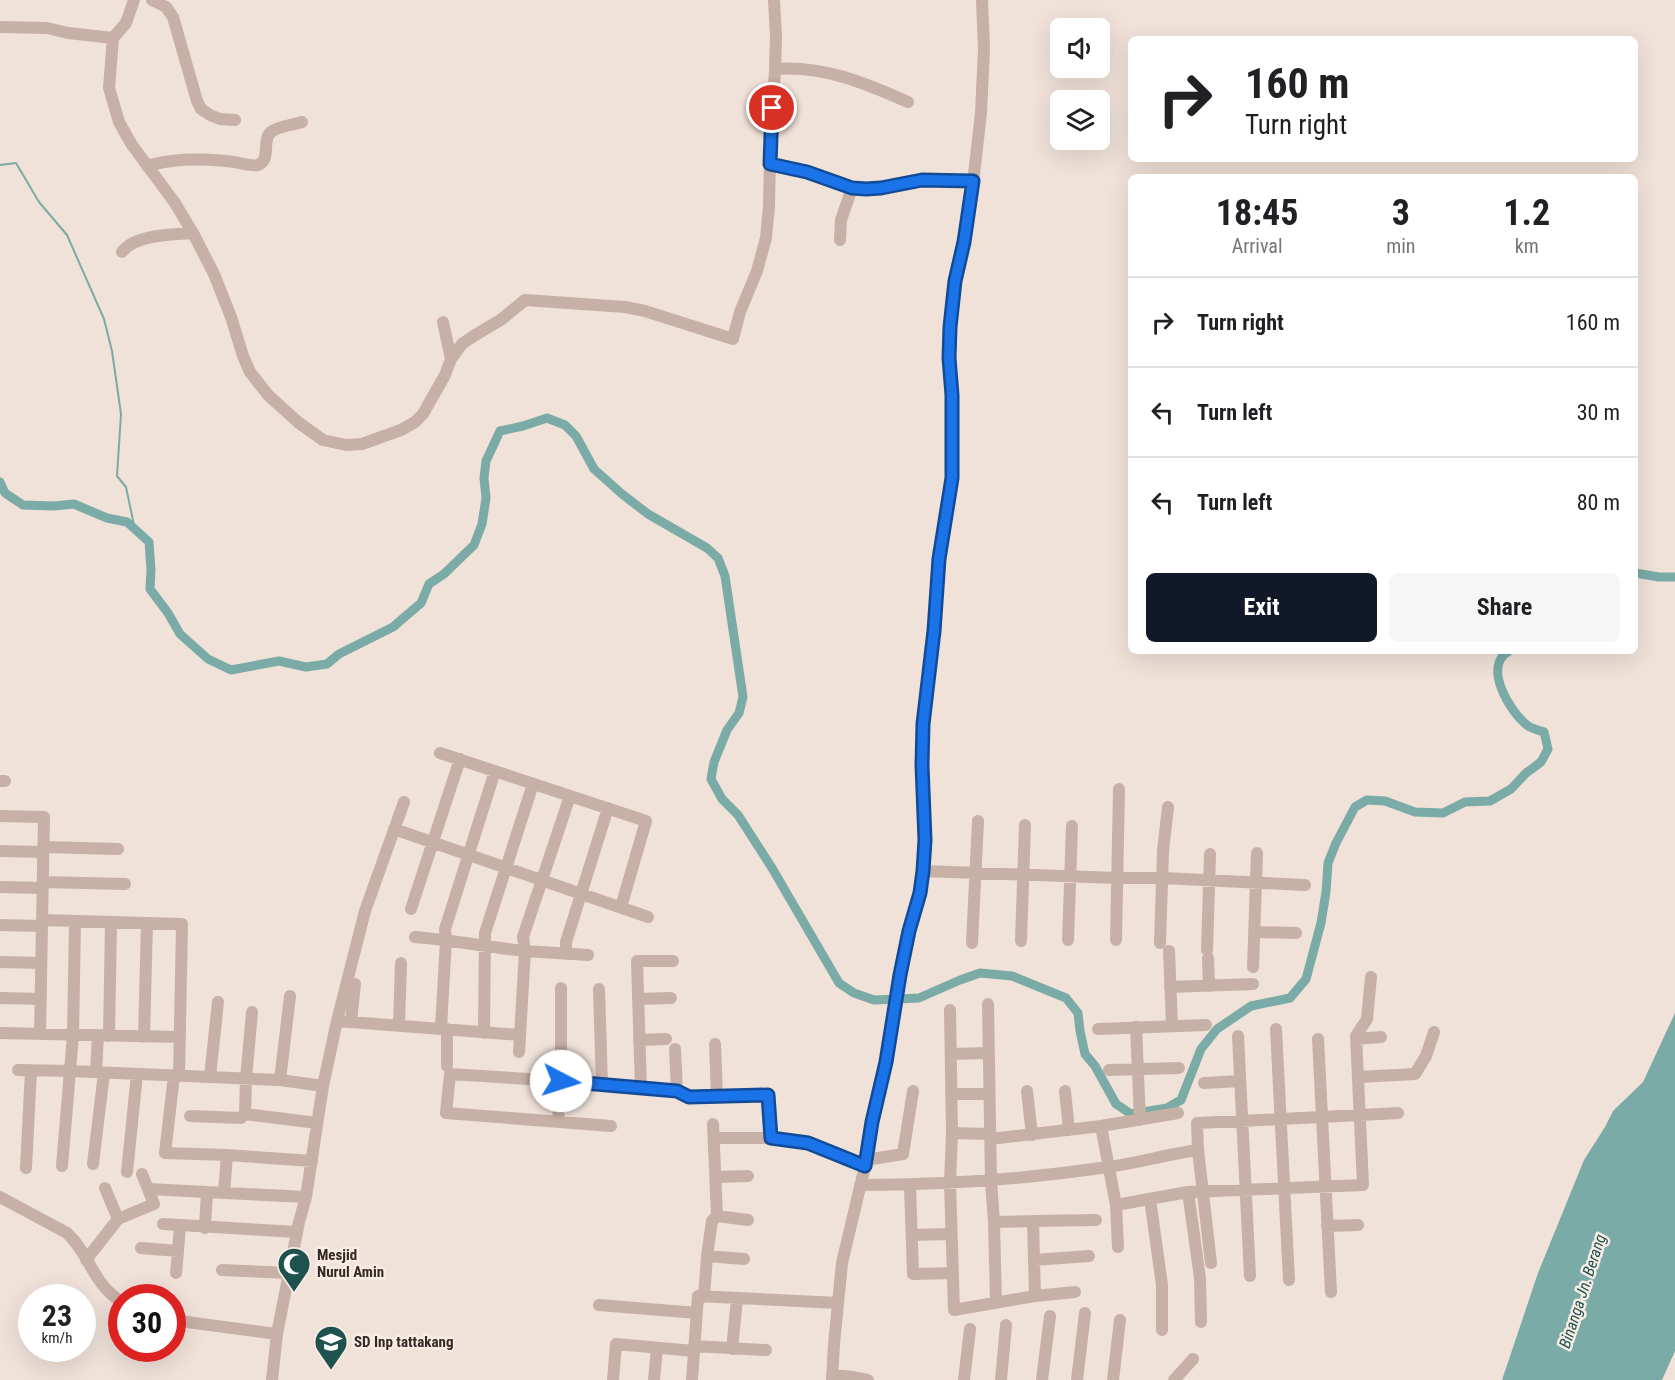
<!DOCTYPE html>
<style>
:root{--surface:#fff;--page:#f6f6f6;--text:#202124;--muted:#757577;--line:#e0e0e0;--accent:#111827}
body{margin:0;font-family:"Roboto Condensed",sans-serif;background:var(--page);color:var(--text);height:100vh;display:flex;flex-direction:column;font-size:22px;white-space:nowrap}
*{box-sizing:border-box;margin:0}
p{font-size:20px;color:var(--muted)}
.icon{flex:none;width:33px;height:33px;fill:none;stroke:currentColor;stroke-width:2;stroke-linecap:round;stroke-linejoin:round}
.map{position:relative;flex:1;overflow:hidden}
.panel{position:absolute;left:1128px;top:174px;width:510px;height:480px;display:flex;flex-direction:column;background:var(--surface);border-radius:9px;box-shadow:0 6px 24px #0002}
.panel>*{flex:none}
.top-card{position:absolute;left:1128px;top:36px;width:510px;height:126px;border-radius:9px;box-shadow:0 6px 24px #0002;background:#fff;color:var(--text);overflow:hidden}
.controls{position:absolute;left:1050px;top:18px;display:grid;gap:12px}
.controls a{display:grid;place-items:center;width:60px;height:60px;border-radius:9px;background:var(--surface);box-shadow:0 6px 24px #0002;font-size:30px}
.speed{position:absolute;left:18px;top:1284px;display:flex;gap:12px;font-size:30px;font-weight:700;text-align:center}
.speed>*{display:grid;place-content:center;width:78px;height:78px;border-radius:50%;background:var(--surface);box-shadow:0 6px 24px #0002;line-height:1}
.speed small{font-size:15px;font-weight:400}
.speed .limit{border:9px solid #d22;background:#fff;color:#111}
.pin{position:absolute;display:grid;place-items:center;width:51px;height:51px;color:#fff;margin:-26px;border:3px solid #fff;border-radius:50%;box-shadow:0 2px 6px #0007}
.me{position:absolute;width:66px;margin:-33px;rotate:95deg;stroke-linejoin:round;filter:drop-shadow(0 0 4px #0008)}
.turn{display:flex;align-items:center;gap:21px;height:126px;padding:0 18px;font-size:27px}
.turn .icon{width:78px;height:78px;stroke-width:2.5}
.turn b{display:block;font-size:42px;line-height:51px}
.eta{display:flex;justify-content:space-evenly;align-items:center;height:102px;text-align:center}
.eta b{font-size:36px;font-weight:700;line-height:42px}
.primary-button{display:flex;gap:12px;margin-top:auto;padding:12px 18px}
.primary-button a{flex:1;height:69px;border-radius:9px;background:var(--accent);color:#fff;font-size:24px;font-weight:700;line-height:69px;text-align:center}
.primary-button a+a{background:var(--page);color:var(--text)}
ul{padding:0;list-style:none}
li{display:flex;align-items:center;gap:18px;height:90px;padding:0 18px;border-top:2px solid var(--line)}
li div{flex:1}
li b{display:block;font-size:22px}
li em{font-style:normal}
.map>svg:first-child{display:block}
</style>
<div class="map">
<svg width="1675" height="1380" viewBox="0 0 1675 1380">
<rect width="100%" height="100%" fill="#f0e2d9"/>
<path fill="#7aaba6" d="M1675,1013V1351L1662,1380H1502L1538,1273L1584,1160L1605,1127L1613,1111L1643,1082Z"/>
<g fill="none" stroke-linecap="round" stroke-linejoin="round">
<path stroke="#7aaba6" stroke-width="2" d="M0,165L16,163L39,202L67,235L104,319L112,351L121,414L117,476L126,487L135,530"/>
<path stroke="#7aaba6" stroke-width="9" d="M0,482L5,493L23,505L54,506L74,504L107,518L127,522L149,542L151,570L150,589L168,613L180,634L208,659L231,670L279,661L306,667L327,664L339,654L393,627L421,603L429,584L444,574L474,545L482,524L486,498L484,478L486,461L500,431L523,426L547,418L565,425L576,436L594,469L622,494L648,514L707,548L718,558L725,576L743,697L739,713L727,730L714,762L711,779L722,799L738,815L772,868L839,983L854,993L874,1000L919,998L960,980L980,973L1012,976L1066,998L1078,1013L1080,1031L1085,1054L1095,1066L1116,1104L1131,1114L1167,1108L1181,1100L1201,1049L1217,1029L1251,1006L1290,998L1306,979L1321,923L1326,892L1328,863L1336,843L1355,807L1367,800L1385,801L1415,812L1443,813L1465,802L1490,801L1511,789L1526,773L1541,762L1548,749L1544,732C1539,730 1531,729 1527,725C1510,712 1482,666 1509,651
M1635,573L1659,577H1675"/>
<path stroke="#c7b0a6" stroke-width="12" d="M134,0L126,23L113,38L109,88L119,122L132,145L175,203L193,233L214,274L231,317L243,356L250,372L268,395L299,423L323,440L346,445L362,444L401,430L415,422L423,414L445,375L451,359L462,344L472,337L502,319L525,300L625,307L645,311L733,339L740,312L757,271L766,238L769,206L770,153L775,69L776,37L774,0
M152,0L166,7L173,17L197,101L201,109L210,115L220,119L235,120
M0,27L47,28L68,33L113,38
M775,69C823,65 865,83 908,102
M770,164L807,172L852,188L866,189L881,188L922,180L973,181
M147,166C173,158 199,159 226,161C234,161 252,167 258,165C272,159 261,140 271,132C278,126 293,125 302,122
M840,240L841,220L852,188
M122,252C135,234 173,235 193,233
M443,322L451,359
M440,753L646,821L621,907
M0,781H5
M570,796L523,937L525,951L588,955
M0,816L44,817L40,1034
M394,829L648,917
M44,847L118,849
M0,851L43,852
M923,871L1117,878H1163L1305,885
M43,882L125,884
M0,887L43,888
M411,909L460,759
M42,920L182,924L179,1076
M75,921L73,1035L70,1071L280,1080L323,1086
M0,925L42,926
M1255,932L1296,933
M1068,940L1072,826
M1116,940L1119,789
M1021,941L1025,825
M972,943L978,821
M1160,943L1163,851L1168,807
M1207,950L1210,854
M1169,951L1172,1026
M566,953V942L608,808
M1208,958L1209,986
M0,962L41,963
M1253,967L1257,853
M1170,987L1253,984
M599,989L602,1085
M0,998L41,999
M638,999L671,998
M988,1004L991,1181L994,1222L996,1302
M950,1010L952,1133L950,1183L954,1310L1035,1296L1075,1292
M337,1021L520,1035L525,951C488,947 452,940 415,937
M351,1022L355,984
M399,1025L401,963
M1136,1027L1140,1120
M441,1028L446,940L445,929L495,771
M447,1029V1066
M1098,1029L1206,1025
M1276,1029L1289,1280
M0,1033L180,1037
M484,1033L485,933L533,784
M109,1036L111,922
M1238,1036L1250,1276
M144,1037L147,923
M1318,1039L1322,1117L1398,1113
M1356,1039L1381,1037
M639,1040L666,1039
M715,1044L717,1097
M675,1049L677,1091
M519,1052L520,1035
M951,1054L988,1053
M18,1070L70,1071L62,1166
M1109,1070L1179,1068
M96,1072L98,1035
M174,1076L165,1153L227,1155L312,1161
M210,1077L218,1002
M1358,1077L1415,1074L1426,1056L1434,1032
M280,1080L290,996
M1204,1083L1240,1081
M641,1089L637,961H673
M1027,1091L1032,1135
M1065,1091L1069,1130
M951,1094H989
M245,1114L246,1079L252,1012
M190,1116L241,1118L245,1114L317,1123
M558,1121L561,1081V988
M611,1126L446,1113L450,1074L561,1081L677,1091L689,1097L768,1095L771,1138
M1101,1126L1116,1205L1118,1247
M952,1133L990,1134
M714,1138H771L808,1143L865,1166
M990,1139L1101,1126L1178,1113
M866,1160L903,1154L913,1091
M93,1164L104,1073
M26,1168L31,1070
M127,1172L137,1074
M716,1177L748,1176
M860,1185C943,1185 1026,1179 1108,1167C1138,1163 1168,1154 1198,1150
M910,1185L913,1274L952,1273
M105,1188L118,1219
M148,1189L207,1192
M1188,1192L1200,1278L1201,1322
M224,1193L227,1155
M0,1197L67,1233C90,1254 92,1284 122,1302
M1150,1199L1162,1285V1330
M1116,1205L1188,1192L1363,1185L1356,1036L1367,1019L1371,977
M717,1216L748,1220
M994,1222L1033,1221
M163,1224L180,1225
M1327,1226L1358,1225
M205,1228L207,1192L306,1197
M912,1235L951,1234
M141,1248L178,1251L180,1225L297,1232
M707,1256L744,1259
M86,1260L118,1219L154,1204L142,1174
M1034,1260L1089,1256
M1211,1263L1198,1150L1197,1123L1322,1117L1331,1292
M222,1270L288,1273
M176,1273L178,1251
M1035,1296L1033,1221L1096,1220
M704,1297L707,1256L712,1221L717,1216L713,1124
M599,1305L697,1313
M172,1320L277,1334L272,1380
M277,1334L299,1222L306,1197L323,1086L337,1021L365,911L404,802
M694,1346L766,1350
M732,1349L737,1299
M832,1375L854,1377L868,1380
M613,1380L616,1344L694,1351
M654,1380L657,1348
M692,1380L698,1296L838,1303
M832,1380L834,1344L842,1263L865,1166L872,1122L886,1062L900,975L909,931L920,893L923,871L925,840L922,765L923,724L930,672L940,553L952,478V395L949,358L950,327L955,281L964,242L972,192L981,113L984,49L982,0
M964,1380L970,1329
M1001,1380L1006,1325
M1042,1380L1050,1316
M1077,1380L1085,1313
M1113,1380L1120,1320
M1174,1380L1193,1359"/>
</g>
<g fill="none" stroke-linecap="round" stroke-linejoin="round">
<g stroke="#114b97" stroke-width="15">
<path id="route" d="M561,1081L677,1091L689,1097L768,1095L771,1138L808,1143L865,1166L872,1122L886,1062L900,975L909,931L920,893L923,871L925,840L922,765L923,724L934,631L939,559L952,478V395L949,358L950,327L955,281L964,242L973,181L922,180L881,188L866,189L852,188L807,172L770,164L772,108"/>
</g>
<use href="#route" stroke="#1a73e8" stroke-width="10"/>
</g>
<defs>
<g id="mosque-pin" transform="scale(1.725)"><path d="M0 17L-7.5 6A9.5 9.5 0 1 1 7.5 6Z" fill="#1e524e" stroke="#f8ece5"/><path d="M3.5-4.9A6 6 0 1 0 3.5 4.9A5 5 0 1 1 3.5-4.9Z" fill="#fff"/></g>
<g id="school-pin" transform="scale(1.725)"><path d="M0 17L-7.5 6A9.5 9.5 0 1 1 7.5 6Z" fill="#1e524e" stroke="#f8ece5"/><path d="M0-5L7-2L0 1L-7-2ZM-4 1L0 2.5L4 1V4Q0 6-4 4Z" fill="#fff"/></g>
</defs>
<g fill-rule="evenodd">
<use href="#mosque-pin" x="294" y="1264"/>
<use href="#school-pin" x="331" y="1342"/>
</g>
<g text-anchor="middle" stroke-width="5" stroke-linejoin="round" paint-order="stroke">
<g font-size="15" font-weight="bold" fill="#332926" stroke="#f8ece5" text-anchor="start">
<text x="317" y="1260">Mesjid<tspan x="317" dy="17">Nurul Amin</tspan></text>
<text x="354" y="1347">SD Inp tattakang</text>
</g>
<g font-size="16" font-style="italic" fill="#1e524e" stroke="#f8ece5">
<text transform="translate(1582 1291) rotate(-72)" y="6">Binanga Jn. Berang</text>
</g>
</g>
</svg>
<div class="controls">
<a><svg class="icon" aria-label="sound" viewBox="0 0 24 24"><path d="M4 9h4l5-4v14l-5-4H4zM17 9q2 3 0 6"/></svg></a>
<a><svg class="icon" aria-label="layers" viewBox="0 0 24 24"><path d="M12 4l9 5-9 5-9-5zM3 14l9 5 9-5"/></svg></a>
</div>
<div class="speed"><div>23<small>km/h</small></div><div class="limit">30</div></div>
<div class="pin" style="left:772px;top:108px;background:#d93025"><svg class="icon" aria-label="arrive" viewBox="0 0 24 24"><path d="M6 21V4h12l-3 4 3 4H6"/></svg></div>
<svg class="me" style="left:561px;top:1081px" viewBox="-20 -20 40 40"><circle r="19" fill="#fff"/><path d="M0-13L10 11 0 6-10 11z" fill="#1a73e8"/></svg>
<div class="top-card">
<div class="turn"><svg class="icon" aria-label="right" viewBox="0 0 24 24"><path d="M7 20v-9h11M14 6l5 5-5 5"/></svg><div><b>160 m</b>Turn right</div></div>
</div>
<section class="panel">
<div class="eta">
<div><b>18:45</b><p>Arrival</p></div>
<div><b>3</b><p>min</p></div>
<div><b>1.2</b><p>km</p></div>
</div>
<ul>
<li><svg class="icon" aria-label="right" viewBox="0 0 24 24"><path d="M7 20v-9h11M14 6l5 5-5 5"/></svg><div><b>Turn right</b></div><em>160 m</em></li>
<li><svg class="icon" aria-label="left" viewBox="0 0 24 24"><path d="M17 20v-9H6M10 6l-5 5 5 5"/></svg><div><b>Turn left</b></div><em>30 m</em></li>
<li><svg class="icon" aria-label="left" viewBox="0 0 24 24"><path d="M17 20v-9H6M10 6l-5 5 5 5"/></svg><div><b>Turn left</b></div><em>80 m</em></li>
</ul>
<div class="primary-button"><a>Exit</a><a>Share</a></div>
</section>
</div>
